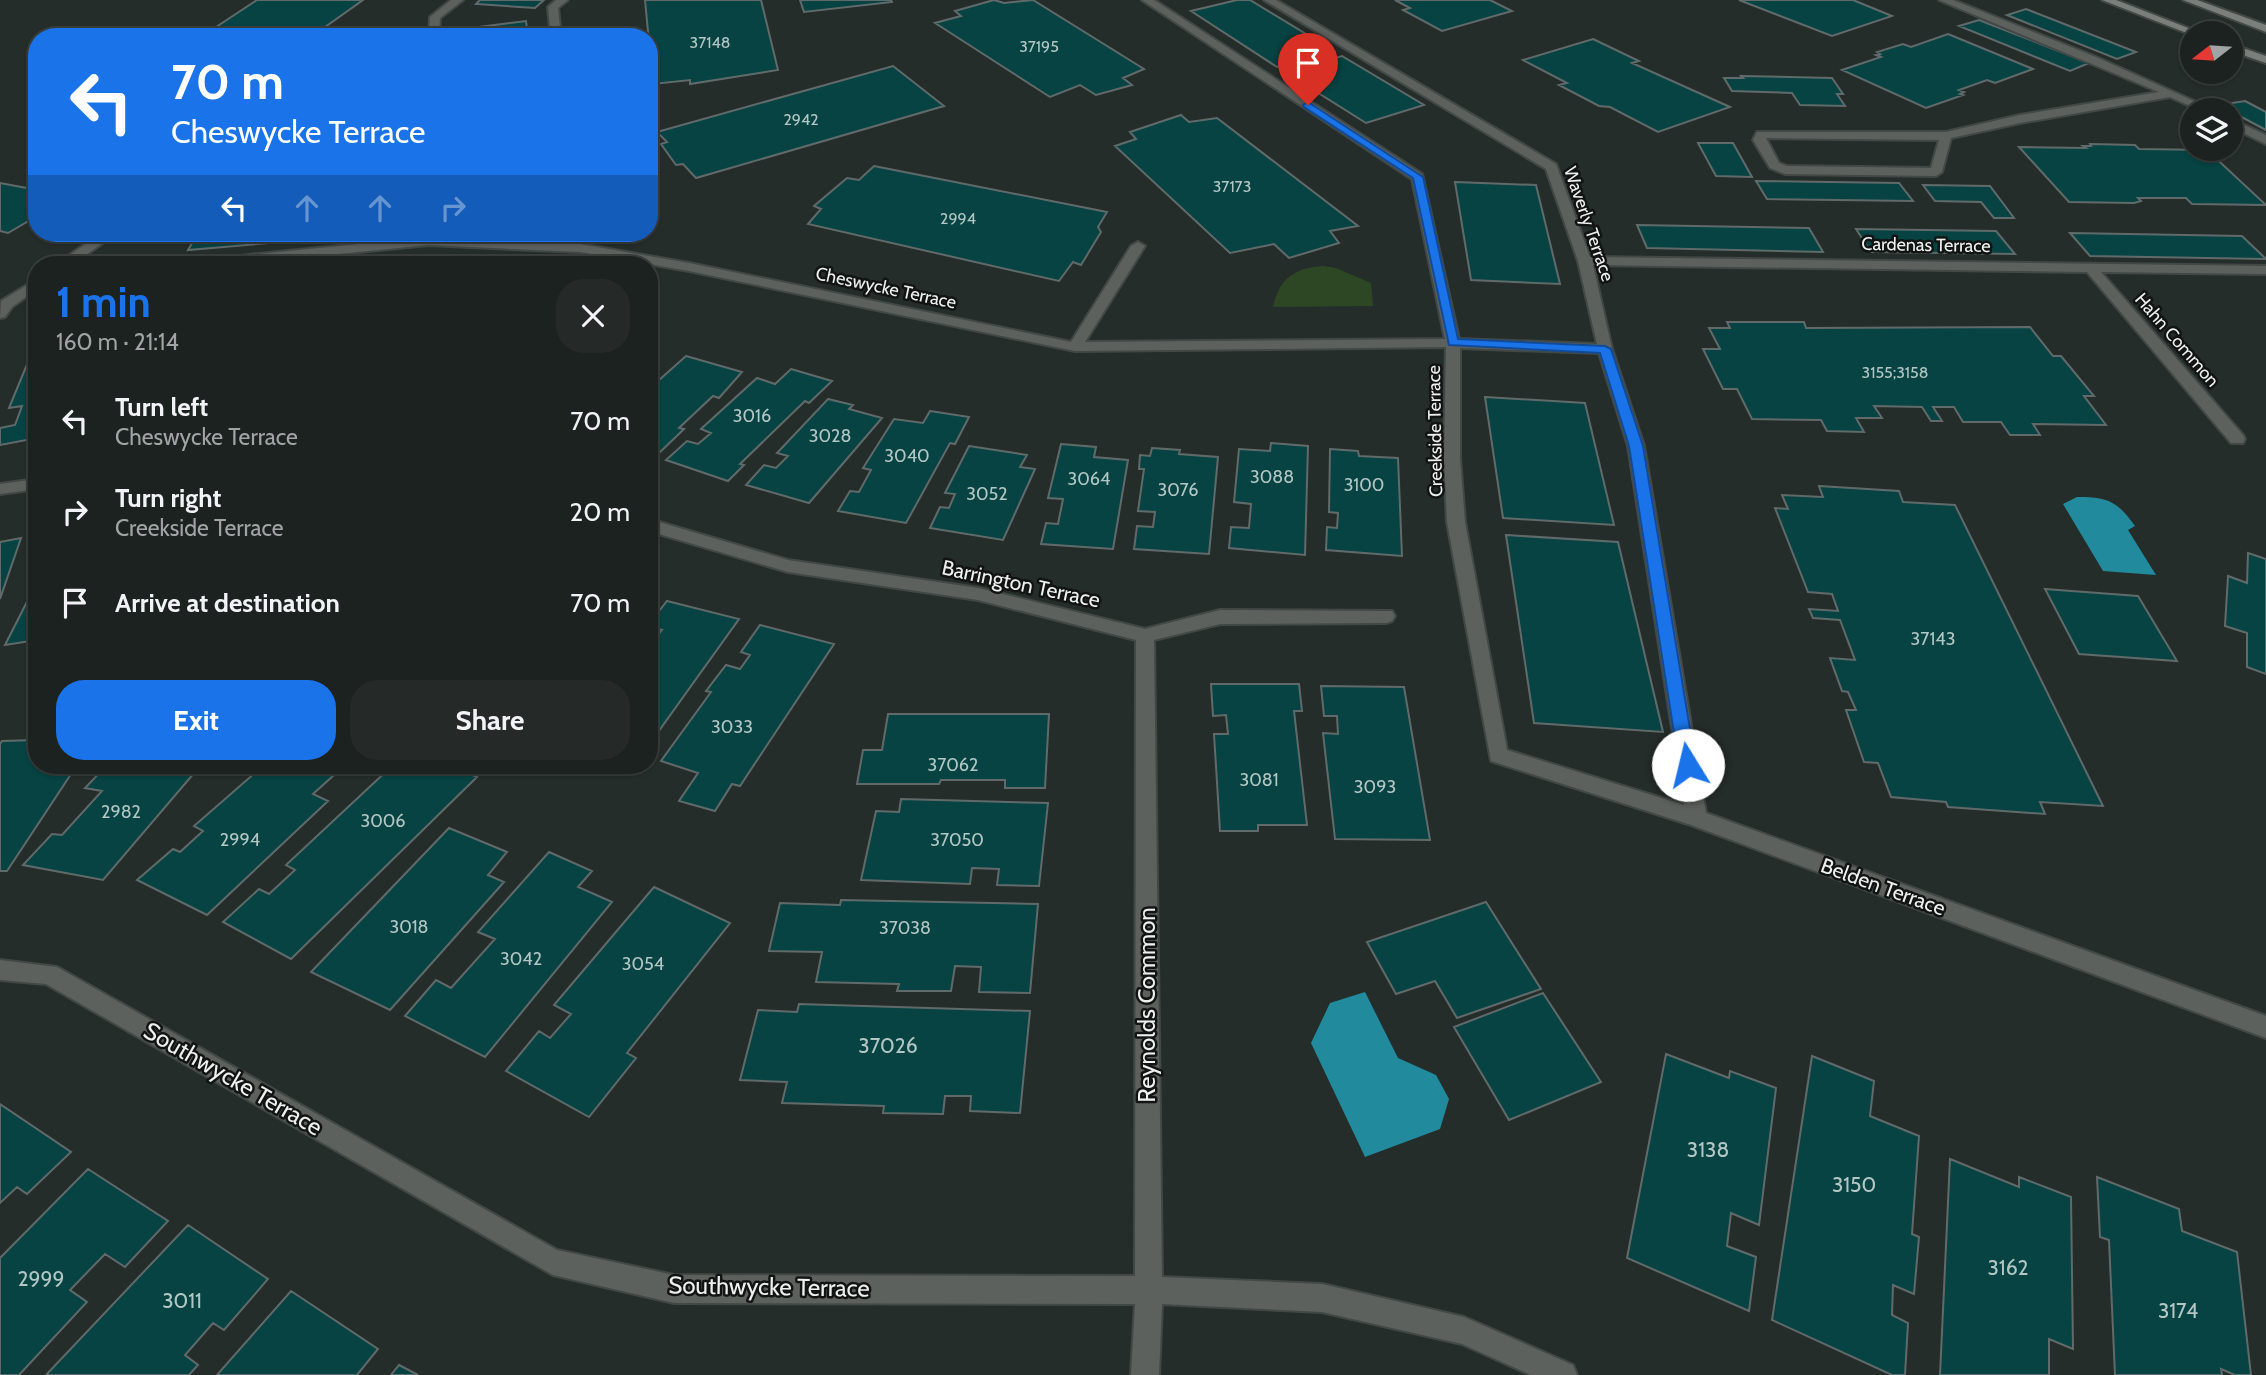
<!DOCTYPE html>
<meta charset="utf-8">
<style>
:root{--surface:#1c2220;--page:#252a29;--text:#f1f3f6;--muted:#a0a4a5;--line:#3a3f3e;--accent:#1a73e8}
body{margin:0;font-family:Cabin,sans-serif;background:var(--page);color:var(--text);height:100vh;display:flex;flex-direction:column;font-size:26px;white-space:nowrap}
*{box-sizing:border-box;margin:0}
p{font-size:23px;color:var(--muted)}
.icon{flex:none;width:38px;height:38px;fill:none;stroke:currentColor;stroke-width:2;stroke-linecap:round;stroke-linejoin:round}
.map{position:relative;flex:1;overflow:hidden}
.drawer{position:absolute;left:28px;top:256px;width:630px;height:518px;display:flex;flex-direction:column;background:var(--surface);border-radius:28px;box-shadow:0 2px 5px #0004,0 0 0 2px var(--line)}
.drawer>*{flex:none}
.hud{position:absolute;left:28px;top:28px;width:630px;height:214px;border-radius:28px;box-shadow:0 2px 5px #0004,0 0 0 2px var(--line);background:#1a73e8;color:#fff;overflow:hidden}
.needle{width:46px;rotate:253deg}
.tools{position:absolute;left:2180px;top:21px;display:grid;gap:14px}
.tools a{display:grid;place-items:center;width:63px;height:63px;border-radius:50%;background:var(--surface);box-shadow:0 2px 5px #0004,0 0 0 2px var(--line);font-size:35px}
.pin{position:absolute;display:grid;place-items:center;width:60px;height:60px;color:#fff;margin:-72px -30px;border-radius:50% 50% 50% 0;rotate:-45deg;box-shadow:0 0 7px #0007}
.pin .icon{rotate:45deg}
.me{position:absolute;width:77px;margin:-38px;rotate:351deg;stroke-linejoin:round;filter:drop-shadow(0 0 5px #0008)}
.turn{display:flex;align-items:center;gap:24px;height:147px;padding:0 28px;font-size:32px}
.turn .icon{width:91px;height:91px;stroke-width:2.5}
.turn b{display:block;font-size:49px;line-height:60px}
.lanes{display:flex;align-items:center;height:66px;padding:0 28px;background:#0003;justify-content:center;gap:35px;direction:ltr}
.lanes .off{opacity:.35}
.round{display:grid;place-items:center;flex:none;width:74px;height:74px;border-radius:28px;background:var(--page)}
.summary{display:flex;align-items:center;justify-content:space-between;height:119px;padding:0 28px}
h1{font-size:42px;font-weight:800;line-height:52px;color:var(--accent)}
.action{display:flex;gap:14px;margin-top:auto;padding:14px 28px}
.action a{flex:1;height:80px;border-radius:28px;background:var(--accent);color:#fff;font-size:28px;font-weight:800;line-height:80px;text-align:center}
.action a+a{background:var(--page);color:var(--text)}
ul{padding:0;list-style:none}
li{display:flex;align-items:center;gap:21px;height:91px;padding:0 28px}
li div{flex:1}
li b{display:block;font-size:26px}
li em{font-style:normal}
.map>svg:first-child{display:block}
</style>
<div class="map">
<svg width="2266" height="1375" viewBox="0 0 2266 1375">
<rect width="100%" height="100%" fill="#252d2a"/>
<path fill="#2d4724" d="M1323,266L1336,268L1371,283L1373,306L1273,307C1279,279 1294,268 1323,266Z"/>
<path fill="#218b9d" d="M2077,497C2108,497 2117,501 2135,526L2128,530L2156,575L2103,571L2063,504Z
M1365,992L1398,1058L1436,1075L1449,1099L1440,1129L1365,1157L1311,1043L1330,1003Z"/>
<path fill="#064342" stroke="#616a6a" stroke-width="2" d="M257,0H363L311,37H201Z
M480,0H544L535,8L476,4Z
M645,0H761L778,70L690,84V80L653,84Z
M800,0H891L892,2L804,12Z
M994,0L1004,3L1033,0L1144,69L1123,78L1132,85L1096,95L1080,85L1050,97L935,23L961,16L955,11Z
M1237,0H1250L1334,51L1277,67L1191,11Z
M1395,0H1490L1512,11L1442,31L1403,10L1410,8Z
M1739,0H1853L1892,16L1832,36Z
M2026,9L2136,52L2117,59L2007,15Z
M1979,20L2089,63L2070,71L1959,26Z
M526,21L528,37H456V30Z
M1948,34L2033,69L1995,83L1987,80L1959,90L1964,92L1960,94L1963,95L1926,108L1842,70L1881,57L1876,55L1880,54L1877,52L1903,44L1911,47Z
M1593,39L1639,61L1632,63L1730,107L1658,132L1610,107L1599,106L1559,85L1567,83L1523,60Z
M1342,56L1424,105L1366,123L1285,72Z
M893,66L944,106L696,178L683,164L676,165L661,144L667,142L657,132Z
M1741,76L1832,78L1843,94H1837L1845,106L1800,105L1792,93L1732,91L1724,78H1743Z
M2245,101L2266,112V130L2219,105Z
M1181,115L1189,122L1217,118L1358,226L1330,231L1339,243L1289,258L1274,244L1230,253L1115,146L1136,139L1130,132Z
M1698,143H1733L1752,177L1716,176Z
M2090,144L2135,145L2139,149L2207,150L2266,205L2192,204L2186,198H2138L2141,201L2134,203L2069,202L2019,147L2086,148L2083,146H2091Z
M874,166L1107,212L1098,227L1101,232L1081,265L1073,262L1059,281L808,224L821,209L814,206L847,178L859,180Z
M1756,181L1899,183L1913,201L1767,199Z
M1455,182L1536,185L1560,284L1471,280Z
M0,183L37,190L33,195L37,196V216L8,233L0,231Z
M1923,185L1990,186L2014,218H1994L1981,202L1935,201Z
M1637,225L1809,228L1823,252L1647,248Z
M1856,229L1996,231L2015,254L1871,252Z
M198,233H354L352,236L188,250Z
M2070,233L2242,236L2266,259L2090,256Z
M1727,322H1804L1806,328L2030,327L2053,356H2061L2094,396H2084L2106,425L2033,424L2040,435H2010L2001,422H1963L1954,407H1933L1942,421H1931L1922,407L1874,406L1882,418H1856L1864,432L1827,431L1821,420L1752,419L1737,389H1723L1703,349H1720L1709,328H1730Z
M686,356L742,372L719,398L713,396L679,428L684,429L655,457L649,456V389Z
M37,361V438L0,445V428L15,425L22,406L9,408L28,362Z
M791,369L832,381L809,403L805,401L740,464L744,465L728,481L666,460L687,441L698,444L711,433L701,429L757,378L775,384Z
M1485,397L1585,403L1614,525L1503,518Z
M828,399L853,405L849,409L882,418L809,503L746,485L764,465L776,468L788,456L777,453Z
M930,411L969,417L955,444L950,443L906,523L838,511L850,491L859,492L871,470L863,468L894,419L923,423Z
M1271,443L1308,446L1305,555L1229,548L1231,527L1249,528L1251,504L1234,502L1239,449L1270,451Z
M1061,444L1096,447L1094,457L1128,460L1113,549L1041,544L1046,523L1058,524L1063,499L1048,498Z
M969,446L1027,455L1020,467L1035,469L1003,540L930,528L940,507L949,508L955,494L945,493Z
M1152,448L1180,450L1179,454L1218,457L1209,554L1134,549L1137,526L1153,527L1155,512L1138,511L1144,469H1139L1140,455L1150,456Z
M1330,449L1358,451L1359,456L1398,458L1402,556L1326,550L1327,527L1337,528L1338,513L1329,512Z
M1819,486L1899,491L1903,502L1955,505L2103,806L2040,802L2045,814L1948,807L1946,802L1891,797L1878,763L1864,762L1846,710H1856L1848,692L1842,691L1830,658L1855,660L1840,620L1813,618L1809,609L1838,611L1832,594L1808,592L1775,508L1788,509L1782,495L1823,497Z
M1506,535L1618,542L1663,732L1534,723Z
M21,538L0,599V542Z
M2248,553L2266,559V674L2247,667V633L2225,626L2228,576L2247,583Z
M36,584L37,640L5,645Z
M2045,589L2138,596L2177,661L2079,654Z
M667,601L739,619L653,739L649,738V647L662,630L649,627V624Z
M760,625L834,644L740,786L732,784L715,811L679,801L698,773L661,761L711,692L706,691L726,665L740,669L750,655L741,652Z
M1211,684H1299L1302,711H1294L1307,825H1258V831H1220L1214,734H1228L1226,715L1213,716Z
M1321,686L1404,687L1430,840L1335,839L1323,733L1338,734L1337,716H1324Z
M888,714H1049L1045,788H1005V780H941L939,784H857L863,750H882Z
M37,740V765H77L7,871H0V744L2,741Z
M107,765H201L103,880L23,865L52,834L62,835L102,791L85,788Z
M264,765H311L334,775L313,794L328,801L207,915L137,880L173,849L180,852L203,831L194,826Z
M393,765H451L477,777L291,959L223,922L259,889L269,894L295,870L286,865Z
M901,799L1048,803L1039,886L997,885L999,869L972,868L970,884L861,880L876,811L899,812Z
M449,828L507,852L488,875L504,882L390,1010L311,972Z
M549,852L592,871L578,887L612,902L485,1057L405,1016L436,980L451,988L495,939L478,932Z
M654,887L730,923L627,1053L636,1058L589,1117L506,1071L539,1031L550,1038L571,1014L554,1005Z
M841,900L1038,904L1030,993L979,992L981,967L955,966L951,991H897L899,984L816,982L822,952L769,951L780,903L840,905Z
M1486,902L1541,989L1457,1018L1435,981L1396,994L1367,942Z
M1543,993L1601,1082L1509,1120L1454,1027Z
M799,1004L1030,1011L1020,1113L970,1111L971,1096H945L943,1114L883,1113L884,1106L782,1103L787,1082L740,1080L758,1010L797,1012Z
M1666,1054L1729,1078L1730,1071L1776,1088L1759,1225L1731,1213L1727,1246L1756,1257L1749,1311L1627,1258Z
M1812,1056L1874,1081L1870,1116L1919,1136L1912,1234L1919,1237L1914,1294L1893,1285L1892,1315L1908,1323L1905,1375H1892L1772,1320Z
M0,1104L71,1152L27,1194L17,1187L0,1203Z
M1950,1159L2019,1187V1177L2071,1197L2073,1349L2049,1339V1375H1940Z
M88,1169L168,1221L125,1267L105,1254L70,1290L87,1302L19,1375H0V1258Z
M2097,1177L2179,1209L2182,1231L2237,1252L2251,1375H2235L2221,1369L2222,1375H2115L2109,1240L2100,1237Z
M188,1225L268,1279L224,1330L213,1323L185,1355L198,1365L189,1375H46Z
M291,1291L378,1349L357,1375H217Z
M399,1365L418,1375H391Z"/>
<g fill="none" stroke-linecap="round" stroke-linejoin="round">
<g stroke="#414846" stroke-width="4">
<path id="service" d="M1939,0H1953L2096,57L2214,110H2199L2170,97L2020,123L1951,138L1942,172L1936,176L1785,174L1770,168L1753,140L1757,132H1946L2020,115L2159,92ZM1766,138H1767L1939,140L1931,168L1787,166L1779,163Z
M2231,119L2266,135V144L2231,127Z"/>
</g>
<g stroke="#414846" stroke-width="4">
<path id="minor" d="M451,0H463L440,18L439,37H429L430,17Z
M556,0H568L558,8L561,37H551L548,7Z
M1142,0H1154L1422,174L1459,339L1597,344L1578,261L1546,169L1264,0H1276L1556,164L1590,257L2266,266V274L2101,272L2243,435L2245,439L2243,443H2231L2087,272L1593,265L1612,349L1644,446L1706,813L2266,1016V1038L1691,825L1491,761L1447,522L1444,458L1446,347L1075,351L689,271L580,252L428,245L238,264H155L162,260L210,259L428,237L580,244L689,263L1071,342L1131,246L1138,242L1145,246L1085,342L1445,339L1412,179ZM1460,348L1599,353L1628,446L1684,805L1507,750L1465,522L1460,458Z
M101,233H117L73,264H57Z
M37,279V289L12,307L5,317L0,318L1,301Z
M37,479V489L0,494V484Z
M649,519L788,560L978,588L1145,629L1220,610L1392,611L1395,616L1392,621L1386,623L1220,624L1154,640L1162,1277L1322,1284L1464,1317L1573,1365L1577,1375H1531L1462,1344L1322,1312L1162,1304L1159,1375H1131L1135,1304L674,1303L553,1275L46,984L0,980V960L57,967L557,1250L674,1275L1135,1276L1136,640L978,600L788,572L649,531Z"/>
</g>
<g stroke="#414846" stroke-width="4">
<path id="secondary" d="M2102,0H2116L2201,33L2192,35Z
M2183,0H2197L2266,25V32Z
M2231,44L2266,56V63L2231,51Z"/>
</g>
<use href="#service" fill="#5d615e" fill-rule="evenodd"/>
<use href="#minor" fill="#5d615e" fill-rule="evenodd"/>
<use href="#secondary" fill="#7a7f7b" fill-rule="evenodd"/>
</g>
<path fill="#1a73e8" stroke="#114b97" stroke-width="2" d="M1308,102L1423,177L1458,339L1605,346L1611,349L1643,446L1696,765L1694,770H1682L1679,765L1629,446L1600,353L1449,345L1413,178L1304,107L1303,105Z"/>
<g text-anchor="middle" stroke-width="5" stroke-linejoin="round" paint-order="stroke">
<g font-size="16" fill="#b2c6c4">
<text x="710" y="48">37148</text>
<text x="1039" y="52">37195</text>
<text x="801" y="125">2942</text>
<text x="1232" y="192">37173</text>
<text x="958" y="224">2994</text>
<text x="1895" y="378">3155;3158</text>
</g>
<g font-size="18" fill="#ecf1ef" stroke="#111413">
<text transform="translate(1589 224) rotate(71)" y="6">Waverly Terrace</text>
<text transform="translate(1926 245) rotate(1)" y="6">Cardenas Terrace</text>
<text transform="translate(886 288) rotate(12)" y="6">Cheswycke Terrace</text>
<text transform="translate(2177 340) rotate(49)" y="6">Hahn Common</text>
<text transform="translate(1435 431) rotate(-91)" y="6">Creekside Terrace</text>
</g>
<g font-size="18" fill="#b2c6c4">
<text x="752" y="422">3016</text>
<text x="830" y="442">3028</text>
<text x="907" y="462">3040</text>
<text x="1272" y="483">3088</text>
<text x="1089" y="485">3064</text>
<text x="1364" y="491">3100</text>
<text x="1178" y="496">3076</text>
<text x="987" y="500">3052</text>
<text x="1933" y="645">37143</text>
<text x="732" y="733">3033</text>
<text x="953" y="771">37062</text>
<text x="1259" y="786">3081</text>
<text x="1375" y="793">3093</text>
<text x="121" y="818">2982</text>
<text x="383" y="827">3006</text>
<text x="240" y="846">2994</text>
<text x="957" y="846">37050</text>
<text x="409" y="933">3018</text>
<text x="905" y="934">37038</text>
<text x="521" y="965">3042</text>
<text x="643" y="970">3054</text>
</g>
<g font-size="21" fill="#ecf1ef" stroke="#111413">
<text transform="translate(1021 584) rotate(12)" y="7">Barrington Terrace</text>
<text transform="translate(1883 887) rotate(20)" y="7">Belden Terrace</text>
</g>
<g font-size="21" fill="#b2c6c4">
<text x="888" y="1053">37026</text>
<text x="1708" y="1157">3138</text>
<text x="1854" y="1192">3150</text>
<text x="2008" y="1275">3162</text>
<text x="41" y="1286">2999</text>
<text x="182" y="1308">3011</text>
<text x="2178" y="1318">3174</text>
</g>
<g font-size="24" fill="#ecf1ef" stroke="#111413">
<text transform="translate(1147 1005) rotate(-90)" y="8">Reynolds Common</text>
<text transform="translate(233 1079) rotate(30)" y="8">Southwycke Terrace</text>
<text transform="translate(769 1287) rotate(1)" y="8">Southwycke Terrace</text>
</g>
</g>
</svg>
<div class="tools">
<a><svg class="needle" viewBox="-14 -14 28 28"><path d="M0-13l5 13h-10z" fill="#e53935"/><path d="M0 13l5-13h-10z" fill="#a0a4a5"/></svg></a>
<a><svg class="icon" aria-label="layers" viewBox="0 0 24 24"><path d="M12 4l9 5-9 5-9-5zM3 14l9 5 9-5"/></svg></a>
</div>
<div class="pin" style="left:1308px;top:105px;background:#d93025"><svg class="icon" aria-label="arrive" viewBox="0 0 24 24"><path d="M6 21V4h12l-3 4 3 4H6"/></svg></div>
<svg class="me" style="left:1688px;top:765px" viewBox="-20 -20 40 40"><circle r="19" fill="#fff"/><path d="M0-13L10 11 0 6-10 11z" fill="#1a73e8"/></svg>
<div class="hud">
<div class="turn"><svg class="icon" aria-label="left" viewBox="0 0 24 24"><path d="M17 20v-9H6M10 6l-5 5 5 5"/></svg><div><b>70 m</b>Cheswycke Terrace</div></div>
<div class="lanes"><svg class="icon" aria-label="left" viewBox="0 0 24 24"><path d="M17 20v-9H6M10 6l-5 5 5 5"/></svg><svg class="icon off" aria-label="ahead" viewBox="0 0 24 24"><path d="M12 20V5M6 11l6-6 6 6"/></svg><svg class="icon off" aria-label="ahead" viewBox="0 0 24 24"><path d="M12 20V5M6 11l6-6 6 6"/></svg><svg class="icon off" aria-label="right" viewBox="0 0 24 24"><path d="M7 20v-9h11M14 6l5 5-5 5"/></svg></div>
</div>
<section class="drawer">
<div class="summary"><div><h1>1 min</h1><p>160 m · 21:14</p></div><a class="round"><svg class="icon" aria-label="close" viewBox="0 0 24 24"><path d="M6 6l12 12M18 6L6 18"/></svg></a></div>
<ul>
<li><svg class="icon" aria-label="left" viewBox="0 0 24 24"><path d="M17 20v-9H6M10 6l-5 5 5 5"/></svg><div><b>Turn left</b><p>Cheswycke Terrace</p></div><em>70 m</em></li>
<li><svg class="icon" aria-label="right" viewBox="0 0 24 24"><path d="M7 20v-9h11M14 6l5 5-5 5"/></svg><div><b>Turn right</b><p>Creekside Terrace</p></div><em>20 m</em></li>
<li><svg class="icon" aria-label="arrive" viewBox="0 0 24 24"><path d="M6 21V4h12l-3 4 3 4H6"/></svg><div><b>Arrive at destination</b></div><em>70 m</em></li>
</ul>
<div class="action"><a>Exit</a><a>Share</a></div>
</section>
</div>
